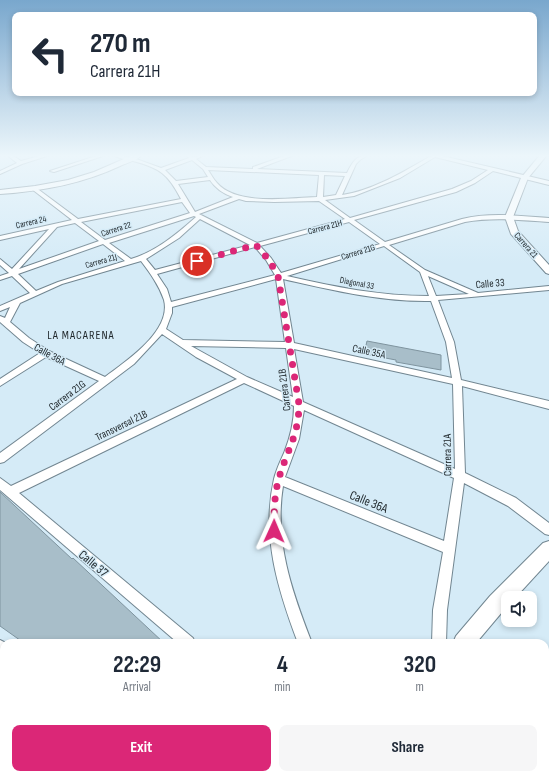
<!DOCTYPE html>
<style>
:root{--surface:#fff;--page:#f6f6f7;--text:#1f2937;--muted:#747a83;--accent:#db2777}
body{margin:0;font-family:"Sofia Sans Condensed",sans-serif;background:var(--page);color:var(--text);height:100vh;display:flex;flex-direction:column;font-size:15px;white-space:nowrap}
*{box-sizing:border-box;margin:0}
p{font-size:13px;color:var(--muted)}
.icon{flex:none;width:22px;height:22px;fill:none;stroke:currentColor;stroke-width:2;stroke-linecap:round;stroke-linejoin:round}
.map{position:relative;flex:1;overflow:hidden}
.details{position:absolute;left:0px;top:639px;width:549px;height:140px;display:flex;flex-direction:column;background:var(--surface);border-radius:12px 12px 0 0;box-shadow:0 2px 6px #0003}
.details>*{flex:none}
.banner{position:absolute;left:12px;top:12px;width:525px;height:84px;border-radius:8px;box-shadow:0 2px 6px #0003;background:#fff;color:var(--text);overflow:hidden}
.buttons{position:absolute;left:501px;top:591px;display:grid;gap:8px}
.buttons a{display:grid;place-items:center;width:36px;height:36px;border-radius:8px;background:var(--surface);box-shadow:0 2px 6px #0003;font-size:20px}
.pin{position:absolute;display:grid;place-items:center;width:34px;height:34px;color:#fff;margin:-17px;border:2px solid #fff;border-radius:50%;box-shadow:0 1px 4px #0007}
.me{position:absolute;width:44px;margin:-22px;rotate:1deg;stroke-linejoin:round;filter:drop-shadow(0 0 3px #0008)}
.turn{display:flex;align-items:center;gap:14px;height:84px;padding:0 12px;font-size:18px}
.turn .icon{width:52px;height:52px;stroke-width:2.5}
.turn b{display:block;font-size:28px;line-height:34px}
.eta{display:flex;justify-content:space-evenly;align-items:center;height:68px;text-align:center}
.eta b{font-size:24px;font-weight:700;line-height:28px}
.action{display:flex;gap:8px;margin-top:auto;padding:8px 12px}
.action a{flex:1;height:46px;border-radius:8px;background:var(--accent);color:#fff;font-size:16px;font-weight:700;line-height:46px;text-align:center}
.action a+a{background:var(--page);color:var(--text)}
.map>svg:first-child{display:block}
</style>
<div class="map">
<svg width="549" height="779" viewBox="0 0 549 779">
<rect width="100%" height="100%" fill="#d5ebf7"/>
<path fill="#a8bec9" stroke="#7f949f" d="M367,341L441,355V370L396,362V360L364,354Z
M0,492L72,559L73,558L164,643H24L0,626Z"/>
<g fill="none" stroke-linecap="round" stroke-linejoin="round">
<g stroke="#728691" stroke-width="2">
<path id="street" d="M7,155H12L21,161L43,155H50L22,164L0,174V171L17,163Z
M99,155H106L54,172L50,171Z
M112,155H120L139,160L161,168L189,158L186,155L193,157L204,155L196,159L206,167L253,169V167L287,155H294L257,169L347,173C352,163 356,155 368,155L360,160L356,164L342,195C372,191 405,171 431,156L430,155H438L549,181V185L493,171L475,183L456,192L354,220L385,242L462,219C491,212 520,216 549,218V222C521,220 493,217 465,222L389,245L425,270L478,293L549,286V290L438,300L454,342L461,380L549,401V409L462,386L465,473L516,498L549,523V535L545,534L508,506L464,483L447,610L446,643H432L433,610L443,552L283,486C274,541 292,592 312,643H298C278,590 261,536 274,479C276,470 280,462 284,453C290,438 294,422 294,406L244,383L19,493L193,638L195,643H178L0,490V478L11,486L237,379L196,357L162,334L134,364L4,462L0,463V453L99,381L46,357L0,386V379L40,353L23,342L0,322V316L5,318L10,307L0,311V306L30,293L12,276L0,280V276L9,273L0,265V259L12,269L49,229L0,240V236L72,220L33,190V188L35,187L78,219L181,199C168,174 160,168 133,161C126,159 118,158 112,155ZM435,157L488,170L471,181L452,189L350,218L325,200L354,196L400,178ZM192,160L203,169L208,177L176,181L165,170ZM208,170L319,175L317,197C289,198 237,206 217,183C213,179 211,174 208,170ZM324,175L345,176L336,195L323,197ZM210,180C215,188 224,194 233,197L195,212L178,184ZM239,199L246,201L274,202L319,201L345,219L257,243L199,214ZM182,202L190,213L105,240L81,222ZM194,216L196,217C177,234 155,252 131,259L109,243ZM200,219L250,245L155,270L146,259L179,238ZM349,222L380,244L281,273L271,258L260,246ZM75,223L99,241L19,269L57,227ZM103,244L125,261L58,282L36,291L18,274ZM384,246L420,272L429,296C380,296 335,287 287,276ZM255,247L266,260L275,275L171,302L167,289L157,274ZM141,261C150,273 159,285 164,300C172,331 126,361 105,377L49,351L29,338L10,322L20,303L62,284ZM428,276L469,294L436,296ZM276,279L285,342L183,340L166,329L172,313V307ZM283,279C332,290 380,302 431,301L446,342L452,378L294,343ZM191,346L286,348L293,397L247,377ZM294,349L453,384L455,469L303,402ZM304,410L454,478L444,541L285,477L299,439Z
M0,640L6,643H4V657L0,655Z
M4,751V771L0,773V753Z
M545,770L549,779H533L531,775H545Z
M9,775H27L29,779H11Z
M111,775H128L126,779H109Z
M161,775H177L176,779H160Z
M343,775H362L364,779H345Z"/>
</g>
<g stroke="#728691" stroke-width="2">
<path id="secondary" d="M133,155H142C137,160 127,163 120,166C82,184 42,191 0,194V190L35,186L68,180L94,172Z
M540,155H547L528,178L513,217L518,231L549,265V274L546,273L511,234L505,217L521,178Z
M549,541V561L515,598H508V605L476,643H453L456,636L490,596L543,543Z
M393,775H417L416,779H392Z"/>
</g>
<use href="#street" fill="#fff" fill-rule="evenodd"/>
<use href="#secondary" fill="#fff" fill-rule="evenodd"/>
</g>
<linearGradient id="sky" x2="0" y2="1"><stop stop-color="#79a7cd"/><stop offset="0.59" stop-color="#ecf6fb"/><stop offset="1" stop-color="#ecf6fb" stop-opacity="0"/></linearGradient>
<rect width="549" height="264" fill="url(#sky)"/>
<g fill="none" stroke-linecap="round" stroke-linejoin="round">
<path stroke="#db2777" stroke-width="7" stroke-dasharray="0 12.6" d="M197,261L256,245L269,260L278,276L299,404C299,435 287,450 279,478C274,495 274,514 274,531"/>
</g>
<g text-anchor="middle" stroke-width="3" stroke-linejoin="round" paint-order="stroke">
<g font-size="9" fill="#1e262a" stroke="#d5ebf7">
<text transform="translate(31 222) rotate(-13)" y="3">Carrera 24</text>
<text transform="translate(325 227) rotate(-15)" y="3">Carrera 21H</text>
<text transform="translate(116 229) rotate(-18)" y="3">Carrera 22</text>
<text transform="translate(526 245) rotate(49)" y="3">Carrera 21</text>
<text transform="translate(358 252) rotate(-17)" y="3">Carrera 21G</text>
<text transform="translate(101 261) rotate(-16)" y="3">Carrera 21J</text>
<text transform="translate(357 283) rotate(11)" y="3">Diagonal 33</text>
</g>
<g font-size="11" fill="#1e262a" stroke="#d5ebf7">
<text transform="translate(490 283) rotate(-5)" y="4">Calle 33</text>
<text transform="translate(369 351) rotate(12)" y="4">Calle 35A</text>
<text transform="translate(50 354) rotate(28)" y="4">Calle 36A</text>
<text transform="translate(284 390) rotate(-97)" y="4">Carrera 21B</text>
<text transform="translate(67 395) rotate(-37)" y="4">Carrera 21G</text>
<text transform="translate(121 425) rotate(-26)" y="4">Transversal 21B</text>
<text transform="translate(447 455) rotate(-91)" y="4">Carrera 21A</text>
</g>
<g font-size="12" letter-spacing="1" fill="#1e262a" stroke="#d5ebf7">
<text x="81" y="339">LA MACARENA</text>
</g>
<g font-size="13" fill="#1e262a" stroke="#d5ebf7">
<text transform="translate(369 501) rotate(22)" y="5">Calle 36A</text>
<text transform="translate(94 563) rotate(40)" y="5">Calle 37</text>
</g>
</g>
</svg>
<div class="buttons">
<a><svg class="icon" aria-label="sound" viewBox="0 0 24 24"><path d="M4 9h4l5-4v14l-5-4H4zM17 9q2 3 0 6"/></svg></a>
</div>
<div class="pin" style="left:197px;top:261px;background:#d93025"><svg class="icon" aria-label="arrive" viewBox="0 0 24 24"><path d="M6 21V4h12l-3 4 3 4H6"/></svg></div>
<svg class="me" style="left:274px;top:531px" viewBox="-20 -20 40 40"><path d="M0-17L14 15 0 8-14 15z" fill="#db2777" stroke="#fff" stroke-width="4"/></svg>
<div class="banner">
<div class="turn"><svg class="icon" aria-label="left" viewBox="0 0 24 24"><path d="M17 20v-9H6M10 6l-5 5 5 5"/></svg><div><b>270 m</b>Carrera 21H</div></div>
</div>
<section class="details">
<div class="eta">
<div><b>22:29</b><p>Arrival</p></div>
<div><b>4</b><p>min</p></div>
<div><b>320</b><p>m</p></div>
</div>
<div class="action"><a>Exit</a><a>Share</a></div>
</section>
</div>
